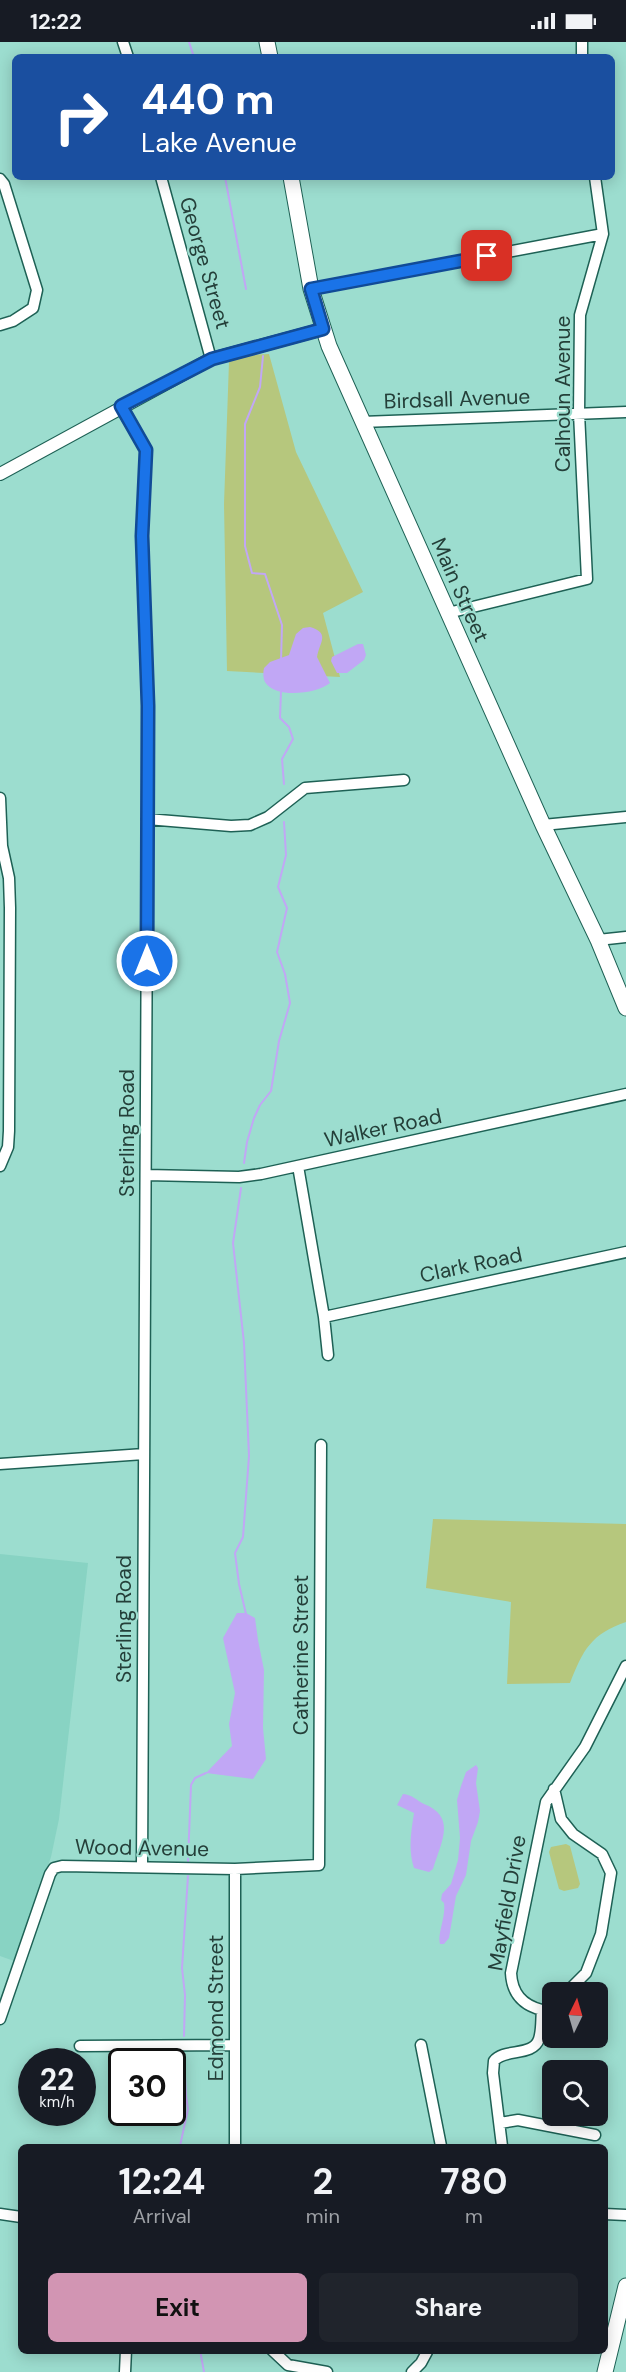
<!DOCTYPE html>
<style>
:root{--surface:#171b24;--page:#20242c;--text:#f1f3f6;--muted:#9ea1a6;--accent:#d295b3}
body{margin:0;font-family:"DM Sans",sans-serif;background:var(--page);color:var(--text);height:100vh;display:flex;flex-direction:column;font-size:22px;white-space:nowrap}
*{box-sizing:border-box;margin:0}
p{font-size:20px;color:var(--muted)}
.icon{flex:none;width:33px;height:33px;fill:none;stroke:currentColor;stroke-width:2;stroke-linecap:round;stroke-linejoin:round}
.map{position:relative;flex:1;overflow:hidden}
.panel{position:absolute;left:18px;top:2102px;width:590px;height:210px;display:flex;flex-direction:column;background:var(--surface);border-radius:9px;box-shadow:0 3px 15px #0003}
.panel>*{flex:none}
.guide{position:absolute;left:12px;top:12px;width:603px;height:126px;border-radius:9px;box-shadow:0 3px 15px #0003;background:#1a4fa0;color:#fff;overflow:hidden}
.needle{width:39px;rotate:5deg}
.tools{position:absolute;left:542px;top:1940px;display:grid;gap:12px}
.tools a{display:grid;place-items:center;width:66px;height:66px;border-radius:9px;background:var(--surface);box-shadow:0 3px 15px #0003;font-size:30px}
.speed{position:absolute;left:18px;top:2006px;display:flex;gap:12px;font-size:30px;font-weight:700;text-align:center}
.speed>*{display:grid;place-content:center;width:78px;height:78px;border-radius:50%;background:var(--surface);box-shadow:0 3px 15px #0003;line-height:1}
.speed small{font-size:15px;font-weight:400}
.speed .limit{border:3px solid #111;border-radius:9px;background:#fff;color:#111}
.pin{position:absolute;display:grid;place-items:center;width:51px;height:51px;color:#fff;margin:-26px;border-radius:12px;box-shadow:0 3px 9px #0006}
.me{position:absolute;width:66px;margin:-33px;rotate:0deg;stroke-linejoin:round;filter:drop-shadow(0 0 4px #0008)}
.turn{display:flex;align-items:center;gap:21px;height:126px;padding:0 30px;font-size:27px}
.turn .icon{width:78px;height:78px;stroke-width:2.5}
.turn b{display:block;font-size:42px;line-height:51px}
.eta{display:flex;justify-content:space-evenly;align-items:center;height:102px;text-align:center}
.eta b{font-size:36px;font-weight:700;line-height:42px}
.primary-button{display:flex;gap:12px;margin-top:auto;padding:12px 30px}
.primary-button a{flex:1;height:69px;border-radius:9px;background:var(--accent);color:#111;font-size:24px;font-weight:700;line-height:69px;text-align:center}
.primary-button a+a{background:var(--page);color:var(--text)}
.status{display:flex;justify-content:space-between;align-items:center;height:42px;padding:0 30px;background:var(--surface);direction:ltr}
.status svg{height:16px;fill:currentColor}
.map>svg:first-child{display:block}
</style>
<div class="status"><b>12:22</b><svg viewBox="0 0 49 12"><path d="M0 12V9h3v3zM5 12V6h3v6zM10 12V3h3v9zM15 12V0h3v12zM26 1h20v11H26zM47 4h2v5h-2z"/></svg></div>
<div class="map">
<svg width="626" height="2330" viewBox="0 0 626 2330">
<rect width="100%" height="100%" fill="#9cddcf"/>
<path fill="#88d3c3" d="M0,1512L88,1521L59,1777L51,1815L14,1919L0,1914Z"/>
<path fill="#b6c77d" d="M269,312L296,410L363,550L323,571L340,635L227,629L224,462L229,320L246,313Z
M433,1477L626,1482V1580C591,1592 583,1608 570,1641L507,1642L511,1560L426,1546Z
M566,1802L570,1804L580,1842L578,1846L564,1849L559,1847L549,1810L551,1805Z"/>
<path fill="#c1a7f5" d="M310,585C331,591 319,601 317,615L330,641C317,652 275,657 265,640C263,636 263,630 264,626L270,620L289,613L296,592L303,586Z
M358,602H363L366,613L364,618L347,631H337L331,619L332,615Z
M237,1571H246L255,1576L258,1598L264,1628L263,1686L266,1717L253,1737L206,1731L232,1704L229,1682L235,1651L223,1596Z
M476,1723L478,1726L476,1741L480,1769L478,1780L471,1799L466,1833L456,1854L449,1896L444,1902H440C437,1892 446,1876 444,1861L441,1858L442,1852L451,1842L458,1818L460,1796L457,1758L461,1744L466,1730Z
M403,1752C413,1753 416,1758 424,1762C457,1775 441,1800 433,1827L429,1830L414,1826C408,1808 411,1790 414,1771L397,1763Z"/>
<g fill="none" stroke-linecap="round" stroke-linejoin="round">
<path stroke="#c1a7f5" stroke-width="2" d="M189,0L194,15
M225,135L246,247
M263,314L260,345L245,382V504L252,531L265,532L282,583L281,619
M281,649L280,676L289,685L293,697L282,717L284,742
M244,1121L247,1100L254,1076L260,1063L271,1049L279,999L290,961L285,932L277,910L287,866L278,845L286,813L284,780
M241,1146L233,1201L244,1301L249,1414L243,1495L235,1511L239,1542L246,1572
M188,1819L191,1743L195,1736L206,1731
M184,1994L185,1953L182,1926L188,1834
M180,2104L188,2067L186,2054L184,2013
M200,2308L204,2330"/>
<g stroke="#1e6155" stroke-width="13">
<path id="minor" d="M123,0L128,15
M582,0V15
M161,135L211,317
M0,137L4,142L37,248L33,266L13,279L0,283
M311,247L603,192
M121,365L146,408L142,494L148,665L142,1825
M362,380L626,370
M448,571L587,537L579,371L580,273L603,192L595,135
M0,756L2,804L9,836L10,866L9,1089L8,1105L0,1124
M147,777L231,784L250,783L268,775L305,746L404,738
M543,783L626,775
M598,898L626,895
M298,1124L324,1275L328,1313
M146,1133L239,1135L261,1132L626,1052
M324,1275L626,1210
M0,1422L144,1412
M554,1747L561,1777L573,1792L602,1812L611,1831L601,1892L586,1931L567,1950
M0,1977L50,1832L54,1826L62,1824L235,1827L319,1823L321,1403
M421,2003L441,2104
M80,2004L235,2003
M500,2081L518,2078L595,2093
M235,2104V1827
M502,2104L493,2031L494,2019C504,2006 533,2015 539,1997C542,1988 541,1977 542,1968C522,1963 512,1951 511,1931L546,1760L585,1705L626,1624
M0,2172L21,2175
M604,2172L626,2173
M272,2308L288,2323L327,2330
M125,2330L126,2308
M412,2330L421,2321L428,2308"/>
</g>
<g stroke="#1e6155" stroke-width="14">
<path id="tertiary" d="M0,432L211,317L323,287"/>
</g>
<g stroke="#1e6155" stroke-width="17">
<path id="secondary" d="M267,0L270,15
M291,135L311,247L329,304L543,783L598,898L626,966
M605,2330L626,2244"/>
</g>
<use href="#minor" stroke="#fff" stroke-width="10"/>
<use href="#tertiary" stroke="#fff" stroke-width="12"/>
<use href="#secondary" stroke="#fff" stroke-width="15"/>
</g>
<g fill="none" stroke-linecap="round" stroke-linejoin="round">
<g stroke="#114b97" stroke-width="15">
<path id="route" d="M147,919L148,664L142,494L146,408L121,364L212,317L323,287L311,247L487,214"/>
</g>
<use href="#route" stroke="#1a73e8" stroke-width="10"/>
</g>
<g text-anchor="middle" stroke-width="4.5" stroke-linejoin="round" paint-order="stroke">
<g font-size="21" fill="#243f39" stroke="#9cddcf">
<text transform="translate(205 221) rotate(74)" y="7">George Street</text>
<text transform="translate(563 352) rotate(-90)" y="7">Calhoun Avenue</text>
<text transform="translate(457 357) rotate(-2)" y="7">Birdsall Avenue</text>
<text transform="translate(460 548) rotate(66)" y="7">Main Street</text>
<text transform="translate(383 1086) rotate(-12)" y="7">Walker Road</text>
<text transform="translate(127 1091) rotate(-90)" y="7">Sterling Road</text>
<text transform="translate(471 1223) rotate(-12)" y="7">Clark Road</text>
<text transform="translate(124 1577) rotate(-90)" y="7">Sterling Road</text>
<text transform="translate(301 1613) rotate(-90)" y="7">Catherine Street</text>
<text transform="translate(142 1806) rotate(1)" y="7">Wood Avenue</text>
<text transform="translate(507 1861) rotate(-80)" y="7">Mayfield Drive</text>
<text transform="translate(216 1966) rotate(-90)" y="7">Edmond Street</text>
</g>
</g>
</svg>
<div class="tools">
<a><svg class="needle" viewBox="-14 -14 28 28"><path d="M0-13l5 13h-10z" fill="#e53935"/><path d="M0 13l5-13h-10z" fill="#9ea1a6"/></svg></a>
<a><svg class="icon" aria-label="search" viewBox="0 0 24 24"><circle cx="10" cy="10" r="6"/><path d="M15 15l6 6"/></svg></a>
</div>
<div class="speed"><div>22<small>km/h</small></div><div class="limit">30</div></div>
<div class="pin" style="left:487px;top:214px;background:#d93025"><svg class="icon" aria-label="arrive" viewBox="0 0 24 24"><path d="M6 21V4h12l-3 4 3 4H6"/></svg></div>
<svg class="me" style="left:147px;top:919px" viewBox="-20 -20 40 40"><circle r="17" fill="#1a73e8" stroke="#fff" stroke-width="3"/><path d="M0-11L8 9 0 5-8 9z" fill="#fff"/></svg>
<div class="guide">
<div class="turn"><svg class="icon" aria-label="right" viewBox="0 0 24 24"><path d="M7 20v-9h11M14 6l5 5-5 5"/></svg><div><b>440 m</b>Lake Avenue</div></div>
</div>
<section class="panel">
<div class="eta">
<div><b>12:24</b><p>Arrival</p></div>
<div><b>2</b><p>min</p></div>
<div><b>780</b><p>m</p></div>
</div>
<div class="primary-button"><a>Exit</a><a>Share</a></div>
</section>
</div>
